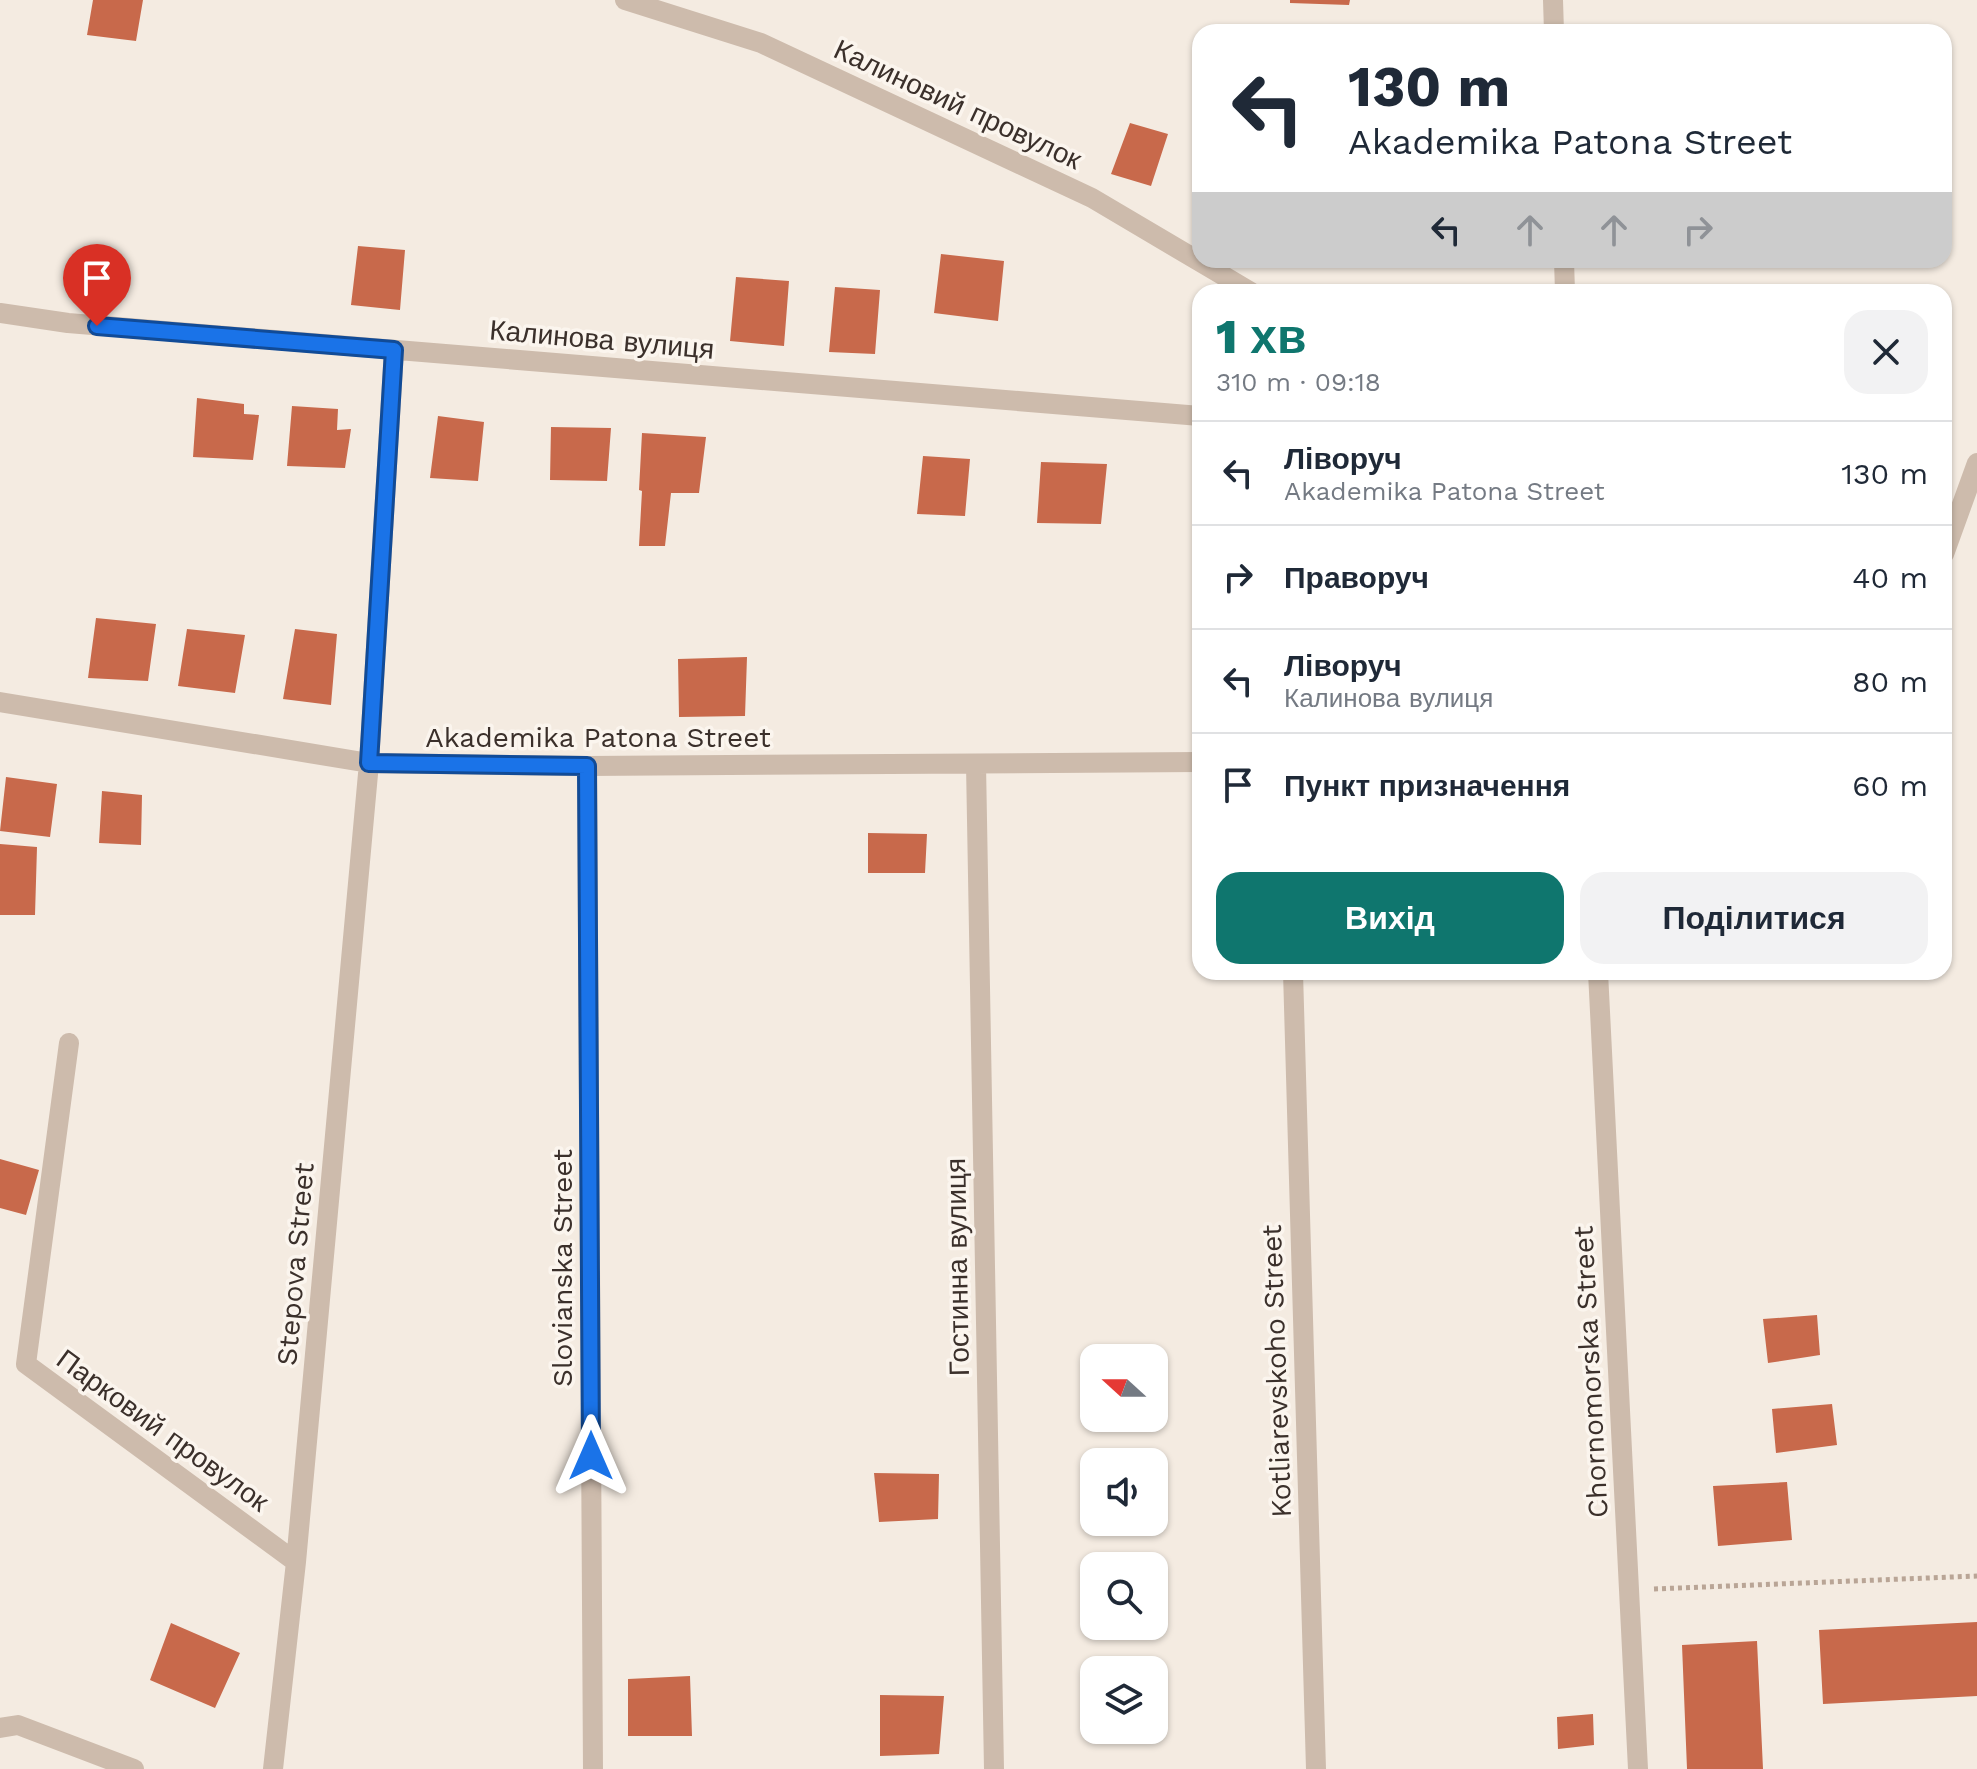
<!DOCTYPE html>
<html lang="uk">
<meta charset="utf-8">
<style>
:root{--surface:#fff;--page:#f2f2f3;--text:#1f2937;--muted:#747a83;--line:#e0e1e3;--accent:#0f766e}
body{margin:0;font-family:"Work Sans",sans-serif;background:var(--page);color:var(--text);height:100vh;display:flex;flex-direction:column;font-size:30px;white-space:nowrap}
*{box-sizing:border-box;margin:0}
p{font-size:26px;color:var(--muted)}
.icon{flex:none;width:44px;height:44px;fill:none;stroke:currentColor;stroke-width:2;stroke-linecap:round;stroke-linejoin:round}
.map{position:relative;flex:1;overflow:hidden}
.sheet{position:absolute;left:1192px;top:284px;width:760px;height:696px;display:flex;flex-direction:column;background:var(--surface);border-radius:24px;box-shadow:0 2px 6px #0004}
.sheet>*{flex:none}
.hud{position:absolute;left:1192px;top:24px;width:760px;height:244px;border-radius:24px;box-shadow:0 2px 6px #0004;background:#fff;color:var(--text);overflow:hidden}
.needle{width:52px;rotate:291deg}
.controls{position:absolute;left:1080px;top:1344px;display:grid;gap:16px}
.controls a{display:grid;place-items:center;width:88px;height:88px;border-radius:16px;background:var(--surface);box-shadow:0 2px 6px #0004;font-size:40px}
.pin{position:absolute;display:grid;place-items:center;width:68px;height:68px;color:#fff;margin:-82px -34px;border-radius:50% 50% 50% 0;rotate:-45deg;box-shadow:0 0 8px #0007}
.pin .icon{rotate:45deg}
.me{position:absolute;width:88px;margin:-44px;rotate:0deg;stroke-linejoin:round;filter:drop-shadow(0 0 6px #0008)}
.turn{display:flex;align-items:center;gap:28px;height:168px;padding:0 24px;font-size:36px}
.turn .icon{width:104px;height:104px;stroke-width:2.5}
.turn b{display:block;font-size:56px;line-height:68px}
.lanes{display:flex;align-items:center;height:76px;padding:0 24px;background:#0003;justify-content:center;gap:40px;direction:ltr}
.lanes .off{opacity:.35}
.round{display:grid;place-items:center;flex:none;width:84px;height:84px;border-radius:24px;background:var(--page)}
.overview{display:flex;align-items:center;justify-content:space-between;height:136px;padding:0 24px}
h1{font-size:48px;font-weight:800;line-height:60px;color:var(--accent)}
.cta{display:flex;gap:16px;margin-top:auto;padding:16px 24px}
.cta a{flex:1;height:92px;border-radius:24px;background:var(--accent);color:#fff;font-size:32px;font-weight:800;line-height:92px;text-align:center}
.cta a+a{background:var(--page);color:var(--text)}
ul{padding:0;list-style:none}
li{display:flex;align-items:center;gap:24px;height:104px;padding:0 24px;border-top:2px solid var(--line)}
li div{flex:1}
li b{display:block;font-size:30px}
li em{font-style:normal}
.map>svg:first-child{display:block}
</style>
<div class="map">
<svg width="1977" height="1769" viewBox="0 0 1977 1769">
<rect width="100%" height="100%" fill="#f4ebe1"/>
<path fill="#c8694b" d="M93,0H143L136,41L87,35Z
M1290,0H1350L1349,5L1290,3Z
M1130,123L1168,134L1151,186L1111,174Z
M358,246L405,250L400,310L351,305Z
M941,254L1004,261L998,321L934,313Z
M736,277L789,281L784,346L730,341Z
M835,287L880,290L875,354L829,352Z
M197,398L244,404V414L259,415L253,460L193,457Z
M292,406L338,409L337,430L351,429L345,468L287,466Z
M438,416L484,422L478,481L430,478Z
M551,427L611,428L607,481L550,480Z
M642,433L706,437L699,493H671L665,546H639L642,491L639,490Z
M923,456L970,459L965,516L917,514Z
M1041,462L1107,464L1101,524L1037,523Z
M96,618L156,624L148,681L88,678Z
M187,629L245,635L235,693L178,686Z
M295,629L337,634L331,705L283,699Z
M747,657L745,716L679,717L678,659Z
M6,777L57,784L50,837L0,831Z
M102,791L142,795L141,845L99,843Z
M868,833L927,834L925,873H868Z
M0,844L37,847L35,915H0Z
M0,1159L39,1170L26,1215L0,1208Z
M1817,1315L1820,1355L1768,1363L1763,1319Z
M1832,1404L1837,1445L1776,1453L1772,1409Z
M874,1473L939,1474L938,1519L879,1522Z
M1787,1482L1792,1540L1718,1546L1713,1486Z
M1977,1622V1696L1823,1704L1819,1630Z
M171,1623L240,1653L215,1708L150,1680Z
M1757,1641L1763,1769H1687L1682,1645Z
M690,1676L692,1736H628V1679Z
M880,1695L944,1696L939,1754L880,1756Z
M1593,1714L1594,1745L1558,1749L1557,1717Z"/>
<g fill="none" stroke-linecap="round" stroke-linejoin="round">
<path stroke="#b9a596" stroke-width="5" stroke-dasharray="4 4" stroke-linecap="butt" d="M1654,1589L1977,1576"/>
<path stroke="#cdbbac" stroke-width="20" d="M625,0L761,43L1092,198L1251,292
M1553,0L1554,32
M1564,260L1565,292
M0,313L68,323L1200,416
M1944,554L1977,463
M0,702L369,763L587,766L1200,762
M976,764L994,1769
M587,766L593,1769
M1293,972L1316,1769
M1598,972L1638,1769
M69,1043L26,1364L296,1562
M0,1728L18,1725L134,1769
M273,1769L296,1562L369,763L394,350"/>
</g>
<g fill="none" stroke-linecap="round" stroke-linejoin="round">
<g stroke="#114b97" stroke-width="20">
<path id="route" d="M97,326L394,350L369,763L587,766L591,1456"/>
</g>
<use href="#route" stroke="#1a73e8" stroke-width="14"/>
</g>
<g text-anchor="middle" stroke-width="7" stroke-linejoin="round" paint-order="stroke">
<g font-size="28" fill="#3b302b" stroke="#fbf5ee">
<text transform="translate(958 104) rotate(25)" y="10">Калиновий провулок</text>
<text transform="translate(602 339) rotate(5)" y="10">Калинова вулиця</text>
<text x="598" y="747">Akademika Patona Street</text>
<text transform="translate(295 1264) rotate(-85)" y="10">Stepova Street</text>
<text transform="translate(957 1267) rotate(-91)" y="10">Гостинна вулиця</text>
<text transform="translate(562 1268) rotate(-90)" y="10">Slovianska Street</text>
<text transform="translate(1276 1371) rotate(-92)" y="10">Kotliarevskoho Street</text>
<text transform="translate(1590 1372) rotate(-93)" y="10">Chornomorska Street</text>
<text transform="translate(163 1430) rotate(36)" y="10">Парковий провулок</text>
</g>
</g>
</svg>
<div class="controls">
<a><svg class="needle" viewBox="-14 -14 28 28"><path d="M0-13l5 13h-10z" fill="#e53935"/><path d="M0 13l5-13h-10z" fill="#747a83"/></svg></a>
<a><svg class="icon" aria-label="sound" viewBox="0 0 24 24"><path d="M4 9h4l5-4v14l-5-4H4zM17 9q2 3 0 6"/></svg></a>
<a><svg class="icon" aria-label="search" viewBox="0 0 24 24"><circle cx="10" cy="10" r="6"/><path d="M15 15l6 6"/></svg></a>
<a><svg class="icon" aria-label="layers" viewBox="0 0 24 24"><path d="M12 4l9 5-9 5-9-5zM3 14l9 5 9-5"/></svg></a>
</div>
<div class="pin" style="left:97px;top:326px;background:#d93025"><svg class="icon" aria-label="arrive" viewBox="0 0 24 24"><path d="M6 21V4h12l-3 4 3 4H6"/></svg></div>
<svg class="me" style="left:591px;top:1456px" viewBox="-20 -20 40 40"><path d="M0-17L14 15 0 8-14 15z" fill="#1a73e8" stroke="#fff" stroke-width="4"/></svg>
<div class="hud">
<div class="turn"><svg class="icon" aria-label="left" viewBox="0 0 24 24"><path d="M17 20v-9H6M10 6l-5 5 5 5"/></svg><div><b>130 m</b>Akademika Patona Street</div></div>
<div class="lanes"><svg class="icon" aria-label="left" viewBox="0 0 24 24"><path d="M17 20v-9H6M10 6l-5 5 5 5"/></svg><svg class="icon off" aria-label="ahead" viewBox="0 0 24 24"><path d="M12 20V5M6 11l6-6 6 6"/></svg><svg class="icon off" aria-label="ahead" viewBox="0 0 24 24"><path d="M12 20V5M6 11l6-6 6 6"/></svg><svg class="icon off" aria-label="right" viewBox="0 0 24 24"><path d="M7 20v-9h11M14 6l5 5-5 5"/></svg></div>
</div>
<section class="sheet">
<div class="overview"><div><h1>1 хв</h1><p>310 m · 09:18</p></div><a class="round"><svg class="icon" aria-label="close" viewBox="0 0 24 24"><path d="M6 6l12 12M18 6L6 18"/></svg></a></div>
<ul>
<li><svg class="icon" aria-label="left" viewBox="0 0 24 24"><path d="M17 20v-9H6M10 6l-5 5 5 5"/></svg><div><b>Ліворуч</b><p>Akademika Patona Street</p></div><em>130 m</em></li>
<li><svg class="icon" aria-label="right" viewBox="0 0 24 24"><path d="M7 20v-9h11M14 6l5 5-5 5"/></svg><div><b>Праворуч</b></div><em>40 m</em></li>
<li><svg class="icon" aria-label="left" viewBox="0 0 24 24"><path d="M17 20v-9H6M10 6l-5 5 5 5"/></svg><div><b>Ліворуч</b><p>Калинова вулиця</p></div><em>80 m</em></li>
<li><svg class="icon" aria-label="arrive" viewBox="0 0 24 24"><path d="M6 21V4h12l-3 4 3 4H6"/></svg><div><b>Пункт призначення</b></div><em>60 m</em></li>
</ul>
<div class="cta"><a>Вихід</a><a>Поділитися</a></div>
</section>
</div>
